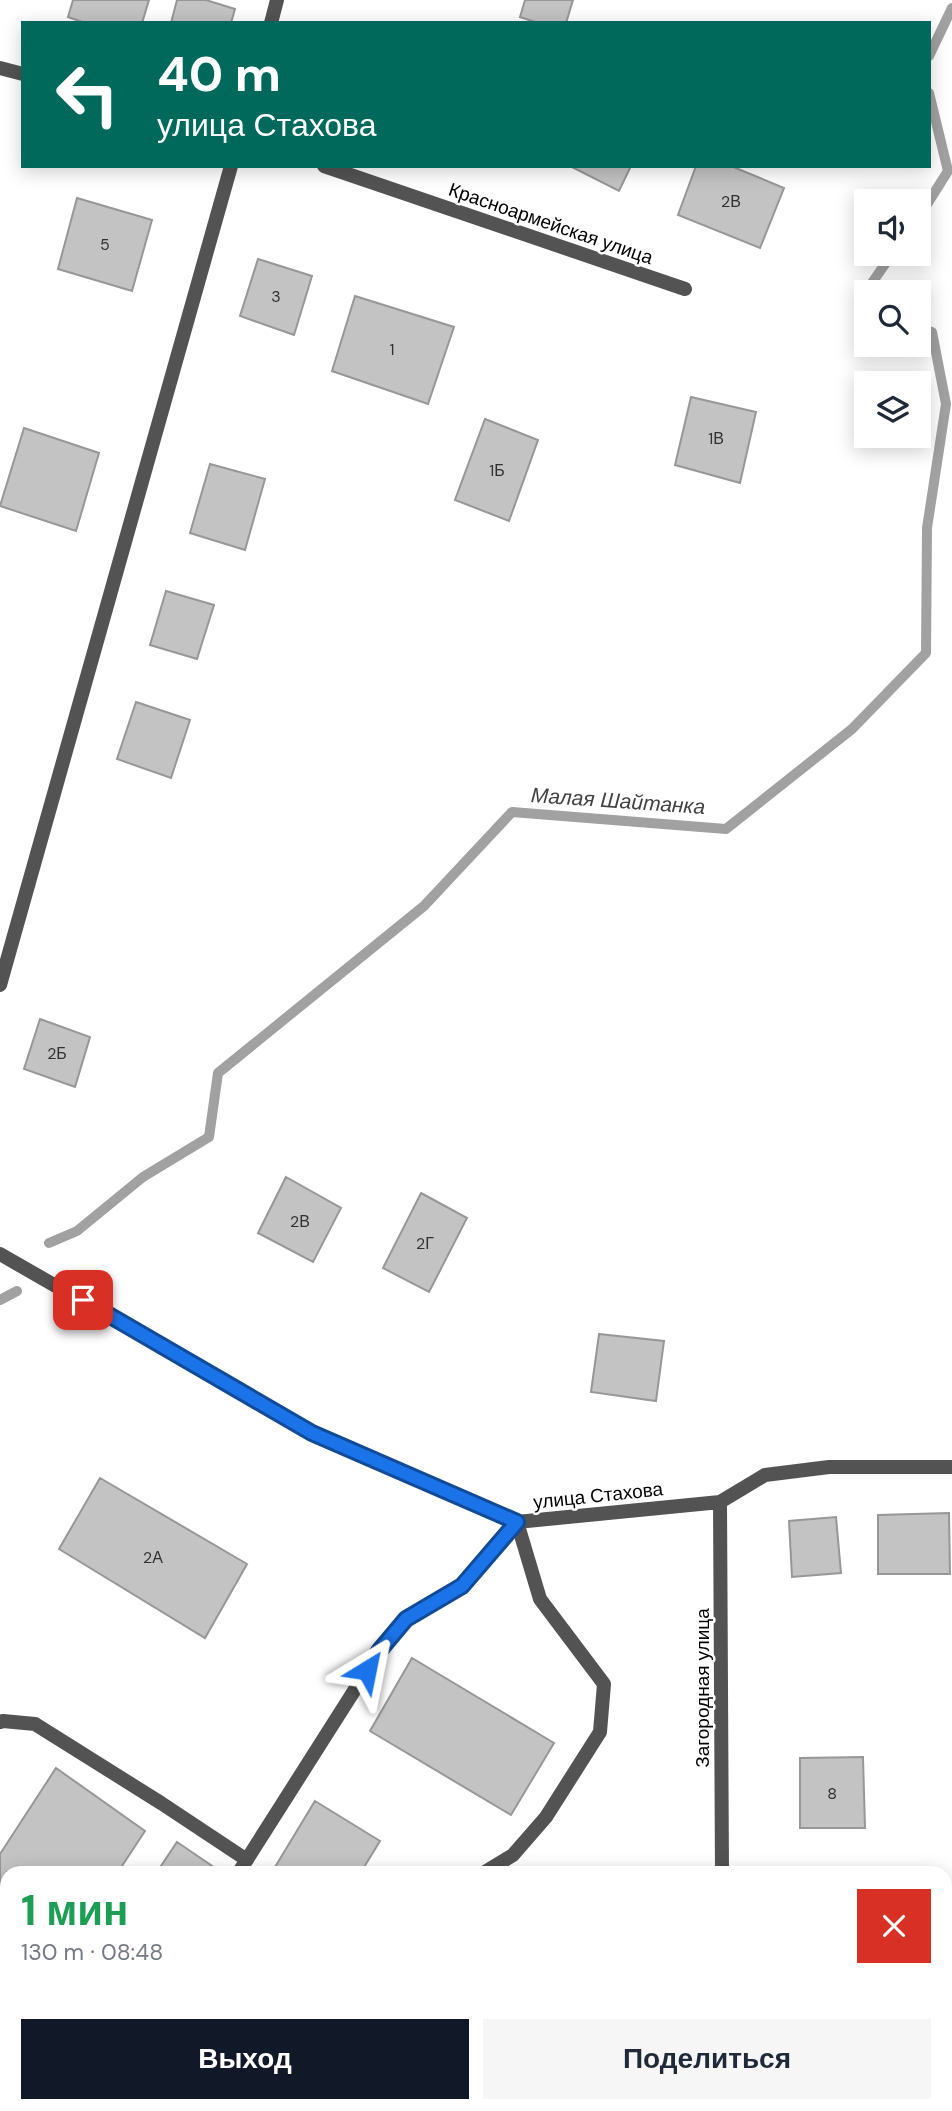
<!DOCTYPE html>
<html lang="ru">
<meta charset="utf-8">
<style>
:root{--surface:#fff;--page:#f6f6f7;--text:#1f2937;--muted:#747a83;--accent:#111827}
body{margin:0;font-family:"DM Sans",sans-serif;background:var(--page);color:var(--text);height:100vh;display:flex;flex-direction:column;font-size:26px;white-space:nowrap}
*{box-sizing:border-box;margin:0}
p{font-size:23px;color:var(--muted)}
.icon{flex:none;width:38px;height:38px;fill:none;stroke:currentColor;stroke-width:2;stroke-linecap:round;stroke-linejoin:round}
.map{position:relative;flex:1;overflow:hidden}
.panel{position:absolute;left:0px;top:1866px;width:952px;height:247px;display:flex;flex-direction:column;background:var(--surface);border-radius:21px 21px 0 0;box-shadow:0 4px 18px #0003}
.panel>*{flex:none}
.banner{position:absolute;left:21px;top:21px;width:910px;height:147px;border-radius:0px;box-shadow:0 4px 18px #0003;background:#00695c;color:#fff;overflow:hidden}
.fabs{position:absolute;left:854px;top:189px;display:grid;gap:14px}
.fabs a{display:grid;place-items:center;width:77px;height:77px;border-radius:0px;background:var(--surface);box-shadow:0 4px 18px #0003;font-size:35px}
.pin{position:absolute;display:grid;place-items:center;width:60px;height:60px;color:#fff;margin:-30px;border-radius:14px;box-shadow:0 4px 10px #0006}
.me{position:absolute;width:77px;margin:-38px;rotate:35deg;stroke-linejoin:round;filter:drop-shadow(0 0 5px #0008)}
.turn{display:flex;align-items:center;gap:24px;height:147px;padding:0 21px;font-size:32px}
.turn .icon{width:91px;height:91px;stroke-width:2.5}
.turn b{display:block;font-size:49px;line-height:60px}
.round{display:grid;place-items:center;flex:none;width:74px;height:74px;border-radius:0px;background:var(--page)}
.headline{display:flex;align-items:center;justify-content:space-between;height:119px;padding:0 21px}
h1{font-size:42px;font-weight:700;line-height:52px;color:#1e9e55}
.primary-button{display:flex;gap:14px;margin-top:auto;padding:14px 21px}
.primary-button a{flex:1;height:80px;border-radius:0px;background:var(--accent);color:#fff;font-size:28px;font-weight:700;line-height:80px;text-align:center}
.primary-button a+a{background:var(--page);color:var(--text)}
.map>svg:first-child{display:block}
</style>
<div class="map">
<svg width="952" height="2111" viewBox="0 0 952 2111">
<rect width="100%" height="100%" fill="#fff"/>
<g fill="none" stroke-linecap="round" stroke-linejoin="round">
<path stroke="#a1a1a1" stroke-width="10" d="M929,56L952,8
M919,217L948,171L929,93
M866,295L865,293L892,254
M49,1243L77,1231L143,1177L209,1137L218,1073L424,906L512,812L726,829L852,729L926,653L927,528L946,404L932,332L919,328
M0,1300L17,1291"/>
</g>
<path fill="#c3c3c3" stroke="#979797" stroke-width="2" d="M73,0H149L142,23H85L68,17Z
M177,0H206L235,9L231,23H171Z
M525,0H573L566,23H538L520,17Z
M570,166H631L619,191Z
M696,166H731L784,188L760,248L678,215Z
M77,198L152,220L132,291L58,269Z
M258,259L312,276L294,335L240,316Z
M355,296L454,327L428,404L332,371Z
M691,397L756,412L740,483L675,465Z
M485,419L538,440L509,521L455,500Z
M24,428L99,453L76,531L0,506Z
M210,464L265,479L245,550L190,533Z
M166,591L214,605L197,659L150,645Z
M136,702L190,720L171,778L117,759Z
M40,1019L90,1037L75,1087L24,1069Z
M286,1177L341,1208L313,1262L258,1233Z
M421,1193L467,1218L429,1292L383,1268Z
M599,1334L664,1341L656,1401L591,1392Z
M100,1478L247,1564L205,1638L59,1549Z
M949,1513L950,1574H878V1515Z
M836,1517L841,1573L792,1577L789,1521Z
M412,1658L554,1743L511,1815L370,1731Z
M863,1757L865,1828H800V1758Z
M56,1768L145,1831L118,1872H7V2043L0,2053V1854Z
M315,1801L380,1841L361,1872H272Z
M177,1842L221,1872H157Z
M34,2105H72L68,2111H43Z
M481,2105H573L569,2111H477Z
M794,2105H890V2110L794,2109Z"/>
<g fill="none" stroke-linecap="round" stroke-linejoin="round">
<path stroke="#535353" stroke-width="14" d="M0,1722L3,1721L35,1724L161,1803L247,1860
M239,1872L380,1650L406,1619L462,1586L517,1522
M485,1872L513,1855L546,1817L600,1732L604,1684L540,1599L517,1522
M87,2111L90,2105
M437,2111L441,2105
M697,2111L700,2105"/>
<path stroke="#535353" stroke-width="14" d="M271,23L277,0
M0,68L23,74
M324,166L685,289
M0,985L231,166
M0,1254L312,1433L517,1522L720,1502L765,1475L829,1467H952
M720,1502L722,1872
M726,2105V2111"/>
</g>
<g fill="none" stroke-linecap="round" stroke-linejoin="round">
<g stroke="#114b97" stroke-width="18">
<path id="route" d="M83,1300L312,1433L517,1522L462,1586L406,1619L380,1650L367,1670"/>
</g>
<use href="#route" stroke="#1a73e8" stroke-width="12"/>
</g>
<g text-anchor="middle" stroke-width="5" stroke-linejoin="round" paint-order="stroke">
<g font-size="16" fill="#313131">
<text x="731" y="207">2В</text>
<text x="105" y="250">5</text>
<text x="276" y="302">3</text>
<text x="392" y="355">1</text>
<text x="716" y="444">1В</text>
<text x="497" y="476">1Б</text>
<text x="57" y="1059">2Б</text>
<text x="300" y="1227">2В</text>
<text x="425" y="1249">2Г</text>
<text x="153" y="1563">2А</text>
<text x="832" y="1799">8</text>
</g>
<g font-size="19" fill="#000" stroke="#fff">
<text transform="translate(551 223) rotate(19)" y="7">Красноармейская улица</text>
<text transform="translate(598 1495) rotate(-6)" y="7">улица Стахова</text>
<text transform="translate(702 1688) rotate(-90)" y="7">Загородная улица</text>
</g>
<g font-size="21" font-style="italic" fill="#424242" stroke="#fff">
<text transform="translate(618 801) rotate(4)" y="7">Малая Шайтанка</text>
</g>
</g>
</svg>
<div class="fabs">
<a><svg class="icon" aria-label="sound" viewBox="0 0 24 24"><path d="M4 9h4l5-4v14l-5-4H4zM17 9q2 3 0 6"/></svg></a>
<a><svg class="icon" aria-label="search" viewBox="0 0 24 24"><circle cx="10" cy="10" r="6"/><path d="M15 15l6 6"/></svg></a>
<a><svg class="icon" aria-label="layers" viewBox="0 0 24 24"><path d="M12 4l9 5-9 5-9-5zM3 14l9 5 9-5"/></svg></a>
</div>
<div class="pin" style="left:83px;top:1300px;background:#d93025"><svg class="icon" aria-label="arrive" viewBox="0 0 24 24"><path d="M6 21V4h12l-3 4 3 4H6"/></svg></div>
<svg class="me" style="left:367px;top:1670px" viewBox="-20 -20 40 40"><path d="M0-17L14 15 0 8-14 15z" fill="#1a73e8" stroke="#fff" stroke-width="4"/></svg>
<div class="banner">
<div class="turn"><svg class="icon" aria-label="left" viewBox="0 0 24 24"><path d="M17 20v-9H6M10 6l-5 5 5 5"/></svg><div><b>40 m</b>улица Стахова</div></div>
</div>
<section class="panel">
<div class="headline"><div><h1>1 мин</h1><p>130 m · 08:48</p></div><a class="round" style="background:#d93025;color:#fff"><svg class="icon" aria-label="close" viewBox="0 0 24 24"><path d="M6 6l12 12M18 6L6 18"/></svg></a></div>
<div class="primary-button"><a>Выход</a><a>Поделиться</a></div>
</section>
</div>
